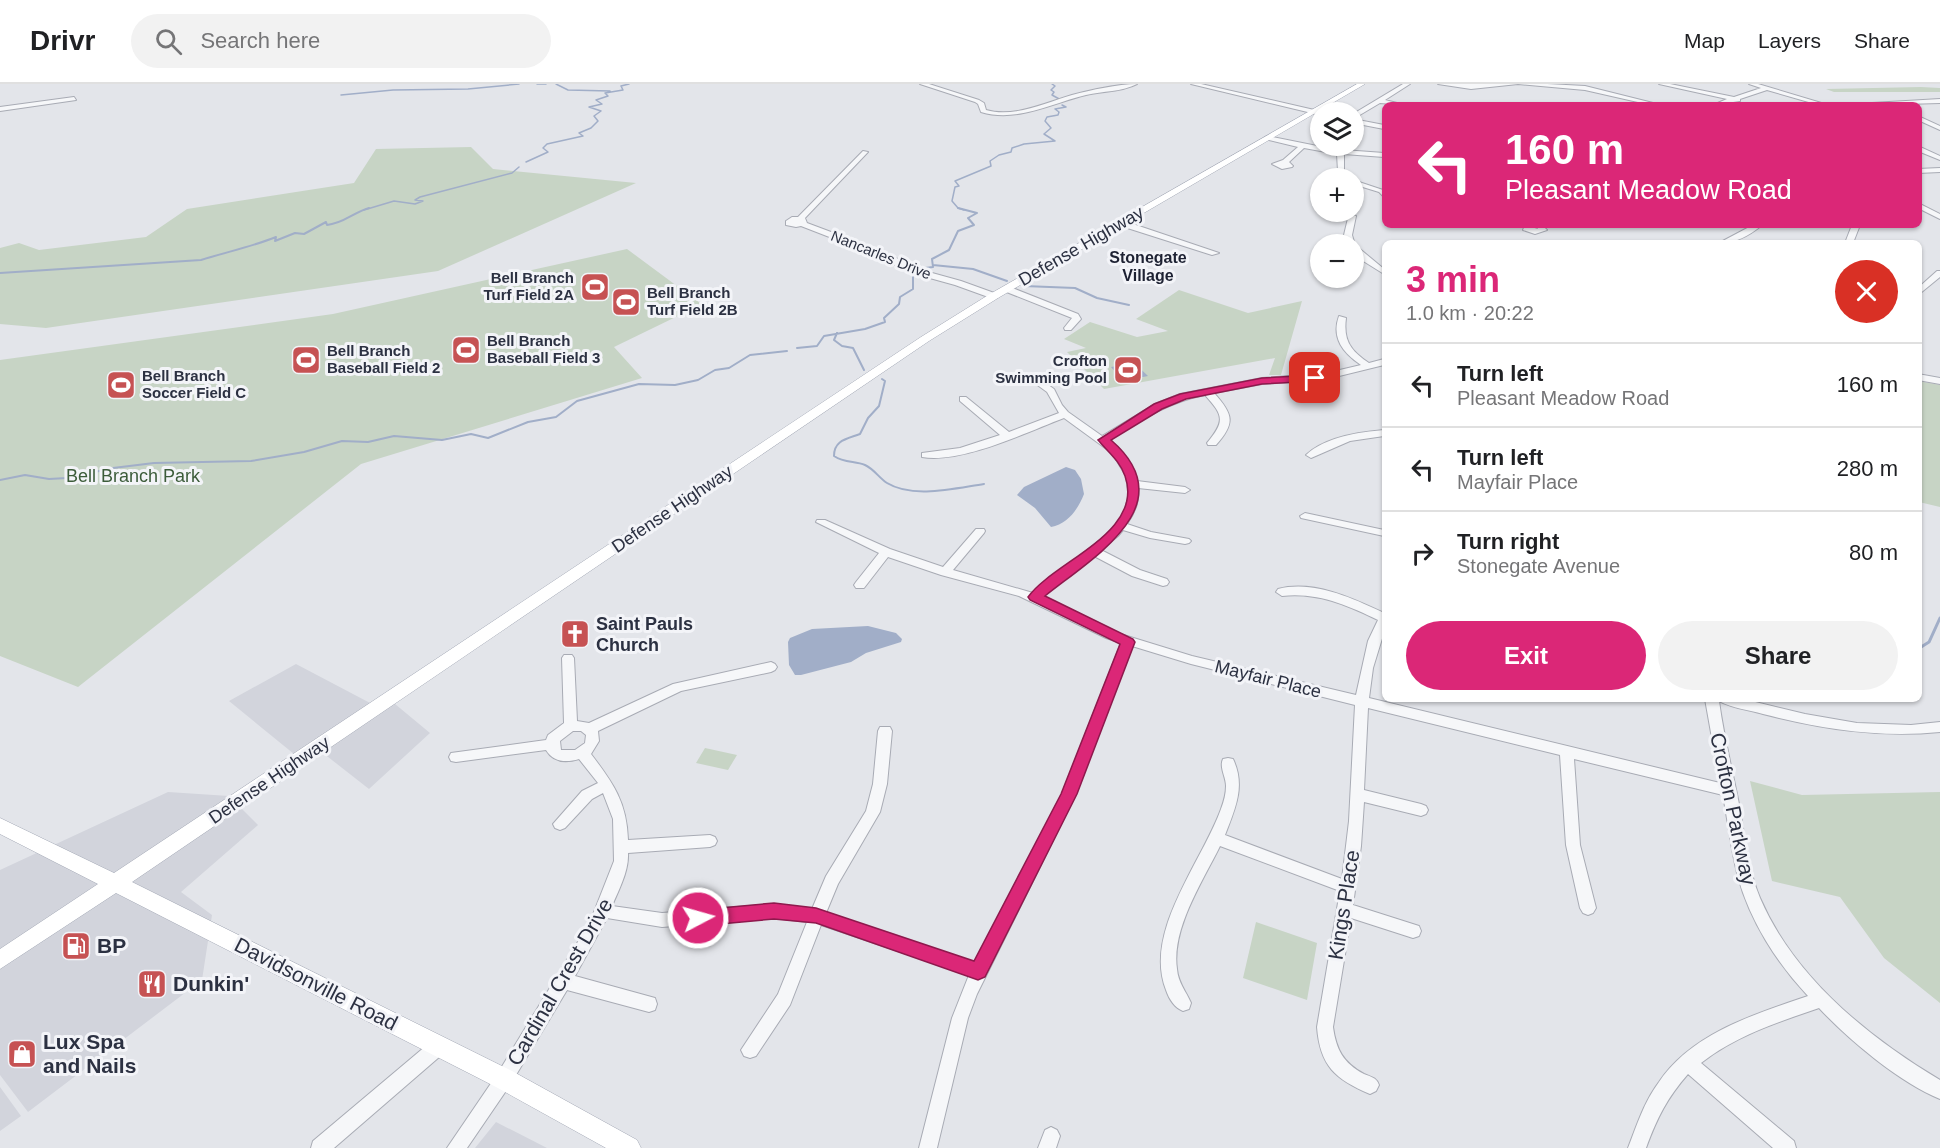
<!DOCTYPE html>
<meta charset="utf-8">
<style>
:root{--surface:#fff;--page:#f2f2f2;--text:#202124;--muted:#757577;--line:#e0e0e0;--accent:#db2777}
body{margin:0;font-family:Arial,sans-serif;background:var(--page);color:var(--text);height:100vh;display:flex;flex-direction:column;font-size:22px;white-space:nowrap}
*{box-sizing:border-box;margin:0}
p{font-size:20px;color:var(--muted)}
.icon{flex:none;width:33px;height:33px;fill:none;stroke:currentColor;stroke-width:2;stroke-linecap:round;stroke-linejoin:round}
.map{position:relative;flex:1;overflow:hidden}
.panel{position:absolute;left:1382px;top:156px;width:540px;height:462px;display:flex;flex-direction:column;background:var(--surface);border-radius:9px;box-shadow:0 2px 4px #0004}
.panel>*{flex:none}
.guide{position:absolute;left:1382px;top:18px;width:540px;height:126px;border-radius:9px;box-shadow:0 2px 4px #0004;background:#db2777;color:#fff;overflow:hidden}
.fabs{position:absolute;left:1310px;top:18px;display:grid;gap:12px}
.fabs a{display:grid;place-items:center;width:54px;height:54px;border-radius:50%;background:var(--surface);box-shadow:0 2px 4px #0004;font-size:30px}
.pin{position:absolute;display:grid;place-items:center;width:51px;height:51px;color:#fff;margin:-26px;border-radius:12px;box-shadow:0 3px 9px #0006}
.me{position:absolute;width:66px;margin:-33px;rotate:84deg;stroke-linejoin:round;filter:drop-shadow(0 0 4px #0008)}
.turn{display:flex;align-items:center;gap:21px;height:126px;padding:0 24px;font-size:27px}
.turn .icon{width:78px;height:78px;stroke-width:2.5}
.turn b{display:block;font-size:42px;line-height:51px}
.round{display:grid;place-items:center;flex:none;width:63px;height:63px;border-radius:32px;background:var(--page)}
.head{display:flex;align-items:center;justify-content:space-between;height:102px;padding:0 24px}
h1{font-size:36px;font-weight:700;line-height:45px;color:var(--accent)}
.primary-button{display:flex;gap:12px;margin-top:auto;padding:12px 24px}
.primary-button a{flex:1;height:69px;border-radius:36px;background:var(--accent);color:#fff;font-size:24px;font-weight:700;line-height:69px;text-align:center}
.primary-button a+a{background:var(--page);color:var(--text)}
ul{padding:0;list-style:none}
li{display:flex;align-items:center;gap:18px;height:84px;padding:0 24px;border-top:2px solid var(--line)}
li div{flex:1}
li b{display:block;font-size:22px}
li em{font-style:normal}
header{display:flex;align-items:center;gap:36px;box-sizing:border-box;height:84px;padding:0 30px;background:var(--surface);border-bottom:2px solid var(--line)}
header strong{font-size:28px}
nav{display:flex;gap:33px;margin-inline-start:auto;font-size:21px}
.search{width:420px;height:54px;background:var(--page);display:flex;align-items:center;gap:15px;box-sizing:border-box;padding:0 21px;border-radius:33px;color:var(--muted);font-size:22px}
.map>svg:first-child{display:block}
</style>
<header>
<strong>Drivr</strong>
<div class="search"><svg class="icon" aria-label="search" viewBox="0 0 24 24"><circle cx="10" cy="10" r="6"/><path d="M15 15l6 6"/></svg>Search here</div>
<nav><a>Map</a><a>Layers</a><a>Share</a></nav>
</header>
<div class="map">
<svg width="1940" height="1064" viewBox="0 0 1940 1064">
<rect width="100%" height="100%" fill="#e3e5ea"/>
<path fill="#d2d4dc" d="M296,580L372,620H395L430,649L369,705L323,669L294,670L229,617Z
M168,708L229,712L258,741L181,808L212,831L202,896L28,1028L0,991V786Z
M0,1003L21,1032L0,1047Z
M496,1038L547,1064H475Z"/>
<path fill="#c7d4c5" d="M1921,3L1940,4V8H1834L1826,5Z
M471,63L493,85L636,99L438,187L46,244L0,240V164L19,159L39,166L146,153L187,125L354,99L376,65Z
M627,165L704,222L686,228L614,263L642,294L361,380L78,603L0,572V276L333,230Z
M1179,206L1248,229L1302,217L1281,291H1269L1275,274L1104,305L1067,268L1086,264L1064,255L1090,238L1137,253L1168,247L1136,235Z
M1918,297L1940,301V423L1919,418Z
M705,664L737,671L728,686L696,679Z
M1750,697L1802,711L1940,708V919L1884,874L1840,813L1772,797Z
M1256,838L1317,859L1307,916L1243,894Z"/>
<path fill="#a1aec8" d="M1128,273L1148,292L1138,294L1132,289L1119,292L1111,283L1123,281L1118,275Z
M1066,383L1075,386L1081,395L1084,410C1078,425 1068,440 1051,443L1035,424L1017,411L1024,403Z
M868,542L896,549L902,555L901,558L866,569L851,578L801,591H795L789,581L788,558L790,554L812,545Z"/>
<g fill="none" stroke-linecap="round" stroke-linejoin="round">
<path stroke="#a1aec8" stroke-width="1.5" d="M537,0H546
M556,0L568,6L610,7
M1052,0L1055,2L1051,6L1054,8L1052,11L1061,16
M341,11L393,6L468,5L519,0
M526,78L548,68L543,64L547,60L583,52L579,49L591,44L598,37L594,32L601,27L589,23L602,20L596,16L608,12L605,9L623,6L621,2L629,0
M364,126L394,117L415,120L423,117L415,116L420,113L512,89L519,83
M964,126L958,124L952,117L955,103L959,102L955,97L991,82L990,77L999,71L1011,68L1012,64L1024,60L1055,57L1044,50L1051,44L1045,37L1047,33L1058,31L1059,28L1055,25L1066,23L1062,21"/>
<path stroke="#a1aec8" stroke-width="2" d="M933,181L973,185L1007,197
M0,189L201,176C226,168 251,163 276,153L275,157L295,149L304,150L326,138L327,141C343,140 354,128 369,124
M1024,202L1075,204L1097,214L1129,221
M837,249L834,256L842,262L853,264L864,286
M797,264L817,262L824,252L865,245L885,238L884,234L899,220L900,213L913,205V189L917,185L933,183L932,175L949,166L958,147L974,141L968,134L977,129L958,124
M882,295L885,297L879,322L868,334L860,350C847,355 834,356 834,372C844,379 855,377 865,381C874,385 879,394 887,399C913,415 956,404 984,400
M0,396L25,391L49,395L67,394L113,384L154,379L251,377L304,368L342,357L368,358L394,352L442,356L471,350L488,354L528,338L556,333L577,317L639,300L675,301L698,296L715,286L729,284L750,271L787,267"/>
<path stroke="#a1aec8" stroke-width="3" d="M1918,565L1929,558L1940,534"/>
<g stroke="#a8abb4" stroke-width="2">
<path id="minor" d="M920,0H929L979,16L984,19L986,26C1014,34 1045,19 1072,11C1091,6 1118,0 1137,0C1122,8 1103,7 1086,11C1052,19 1017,39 981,28L978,20L975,18Z
M1191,0H1201L1323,28H1320V31Z
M1403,0H1410L1385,16L1405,21L1380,19L1353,35V30Z
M1438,0H1547L1585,2L1661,21H1651L1585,6L1518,0L1471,5Z
M1659,0H1670L1734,13L1761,4L1749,0H1758L1828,21H1819L1767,6L1740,15V17L1713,21L1727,15Z
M74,13L76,16L0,27V23Z
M1940,15V19L1869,21L1872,19Z
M1918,32L1940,42V46L1918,36Z
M1353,35L1384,41V45L1353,39Z
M1267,52L1337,66V62H1343V66L1384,69V73L1344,70V87L1350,94H1344L1338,87L1337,70L1304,64L1289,78L1293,82L1292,83L1282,85L1272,80L1283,76L1298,63L1265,55L1264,54Z
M1918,62L1940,72V76L1918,67Z
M863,67L868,68L805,134L807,139L887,169L914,184L961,197L997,210V214H991L955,201L908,188L881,173L801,142L796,143L786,141V137L792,133H798Z
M1940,84V88L1918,89V85Z
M1353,96L1383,106L1384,113L1379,108L1353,100Z
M1918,119L1940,130V135L1918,124Z
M1349,130L1356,132L1352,151L1355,161L1384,185V190L1360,175L1353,167V160H1348L1344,151Z
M1118,137H1124L1219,169L1212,171L1118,141Z
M1525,141H1533L1531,143L1538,145L1536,141H1542L1547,146L1535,150L1523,146Z
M1753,141H1762C1749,152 1736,159 1719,159Z
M1852,141H1860L1853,159H1845Z
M1937,187H1940V193L1918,211V204Z
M1004,203H1010L1078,230L1081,235L1071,246H1065L1064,244L1072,234L1004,207Z
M1339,232L1346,234C1343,257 1351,267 1369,279L1384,275V281L1327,295L1262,300L1214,309C1233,330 1236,339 1216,361H1208L1207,359C1225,337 1224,332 1205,311C1168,318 1140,337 1108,357L1120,365L1136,392L1137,397L1185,403L1190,406L1185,409L1138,404C1140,417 1134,430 1127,440L1151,448L1189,455L1191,457L1189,459L1185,460L1150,454L1123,446L1118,452L1101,466L1140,486L1167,495L1169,498L1167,501L1163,502L1132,492L1094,472L1042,513L1114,548L1192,572L1356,611L1368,557L1378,536C1347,521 1317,508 1282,512L1276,508L1278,505C1314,496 1352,514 1384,529V548L1373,584L1369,614L1720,699L1705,615H1743L1805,630L1857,639L1911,641L1940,638V648C1879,654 1822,645 1763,630C1749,626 1732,624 1719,617C1724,654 1733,689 1740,725C1745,755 1748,785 1760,814C1794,893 1868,953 1940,996V1015C1899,998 1849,956 1819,924C1778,938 1735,952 1701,979L1794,1057L1796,1064H1773L1688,990C1667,1014 1657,1034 1646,1064H1628C1637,1041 1644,1018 1659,998C1692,949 1755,930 1808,912C1777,879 1750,837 1738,793C1731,766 1728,738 1723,711L1574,675L1580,761L1596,824L1593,829L1588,831L1583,829L1580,824L1566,761L1560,671L1368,624L1364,706L1421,720L1426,722L1428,726L1426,730L1421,732L1364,718L1361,762L1353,821L1419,842L1421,847L1419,852L1413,854L1351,834L1333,943C1336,965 1343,979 1364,990C1371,993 1376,993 1379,1001L1376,1007L1370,1010C1335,995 1320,982 1317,943L1340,807L1220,762C1203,797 1171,845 1177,885C1178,899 1186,907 1191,919L1189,925L1183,927C1175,924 1169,915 1166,906C1143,848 1202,778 1221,725C1224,717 1226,710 1226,702C1226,693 1219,683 1223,675L1228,674L1233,675C1246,702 1235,725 1225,751L1342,795L1349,737L1355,621L1191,580L1132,562L1076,710L977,910L968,934L937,1064H919L952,934L969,891L821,841L790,921L756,972L750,974L744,972L741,966L778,910L807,838L774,834L662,843L607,834L575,892L655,914L657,920L655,926L649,928L567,906L510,1001L467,1064H447L498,989L590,838L614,777L613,735L603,709L592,715L565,744L560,746L555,744L553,740L582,707L598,699L579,675C566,679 553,678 546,666L456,678L451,677L449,673L451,669L546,656L548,651L564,639L562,574L564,571H572L574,574L577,637L589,639L673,600L771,578L775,580L777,583L775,586L771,588L681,607L598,647L599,657L591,670C613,699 627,718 628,756L710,751L715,753L717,757L715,761L710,763L628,769C629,787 619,805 612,822L662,829L774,820L812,825L826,792L866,727L873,700L878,647L880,643H890L892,647L887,700L880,728L838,800L826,829L975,879L1062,710L1121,559L1106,554L1019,512L941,491L888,473L864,504H856L854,501L856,498L879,469L816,438L817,436H825L890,465L943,483L976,445H984L985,447L984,449L953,486L1033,509L1110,448L1123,431L1129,411L1126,392L1112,369L1064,334C1027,348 961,380 922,373V369L960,364L1000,351L960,317V313H966L1009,348L1059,329L1047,308L1036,300L1038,298H1044L1054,305L1062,321L1068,328L1102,352L1155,320L1180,310L1262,294L1327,289L1361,281C1343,269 1331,254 1339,232ZM573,647H581L586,651L585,659L575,666H561L560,657Z
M1918,290L1940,294V300L1918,296Z
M1384,346V352L1350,357L1311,374L1306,371C1325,353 1359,348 1384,346Z
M1305,429L1384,446V452L1301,434L1300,432Z
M439,954L445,956L448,962L445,968L334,1064H311L313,1057L433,956Z
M1051,1043L1057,1046L1060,1052L1056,1064H1038L1045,1046Z"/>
</g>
<g stroke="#a3a8b5" stroke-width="1">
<path id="major" d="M1357,0H1365L998,214L929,257L132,798L512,987L637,1056L641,1064H606L496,1003L116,809L0,885V865L98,800L0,750V734L114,789L921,253L990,210Z"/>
</g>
<use href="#minor" fill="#f6f7f9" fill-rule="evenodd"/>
<use href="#major" fill="#fff" fill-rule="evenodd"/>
</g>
<path fill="#db2777" stroke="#8e194d" stroke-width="1.5" d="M1315,291L1320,294L1319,297L1262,300L1186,315L1162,325L1111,356C1186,421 1092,474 1045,512L1133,555L1135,558L1077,710L985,893L978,896L816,839L774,835L698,842L692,839L689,834L692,828L698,826L774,819L816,824L974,877L1061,710L1120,560L1030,516L1028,513C1054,477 1145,449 1125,392C1120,377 1108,368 1098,356L1154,320L1180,310L1262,294Z"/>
<defs>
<g id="stadium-square" transform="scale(1.5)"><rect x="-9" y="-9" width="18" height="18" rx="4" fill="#c65253" stroke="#f3f4f8"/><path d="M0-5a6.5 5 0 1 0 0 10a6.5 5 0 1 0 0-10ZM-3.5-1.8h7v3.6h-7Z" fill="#fff"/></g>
<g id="church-square" transform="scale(1.5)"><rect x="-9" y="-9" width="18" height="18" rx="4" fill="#c65253" stroke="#f3f4f8"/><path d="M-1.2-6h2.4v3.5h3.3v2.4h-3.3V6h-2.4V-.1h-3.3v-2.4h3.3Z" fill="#fff"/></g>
<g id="fuel-square" transform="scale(1.5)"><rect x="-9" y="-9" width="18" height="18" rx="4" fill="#c65253" stroke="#f3f4f8"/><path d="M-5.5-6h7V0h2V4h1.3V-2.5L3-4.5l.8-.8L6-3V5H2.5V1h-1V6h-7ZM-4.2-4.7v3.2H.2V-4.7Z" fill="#fff"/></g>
<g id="restaurant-square" transform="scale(1.5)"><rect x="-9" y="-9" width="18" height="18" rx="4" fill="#c65253" stroke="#f3f4f8"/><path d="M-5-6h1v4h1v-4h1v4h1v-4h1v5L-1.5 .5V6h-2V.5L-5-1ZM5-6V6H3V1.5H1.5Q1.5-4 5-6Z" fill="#fff"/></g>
<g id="shop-square" transform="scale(1.5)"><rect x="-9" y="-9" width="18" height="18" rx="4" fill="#c65253" stroke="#f3f4f8"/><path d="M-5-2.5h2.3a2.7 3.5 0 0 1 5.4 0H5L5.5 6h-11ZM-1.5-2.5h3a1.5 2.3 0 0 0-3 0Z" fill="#fff"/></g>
</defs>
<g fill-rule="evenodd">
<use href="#stadium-square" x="595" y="203"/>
<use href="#stadium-square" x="626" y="218"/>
<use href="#stadium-square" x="466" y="266"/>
<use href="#stadium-square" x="306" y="276"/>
<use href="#stadium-square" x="1128" y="286"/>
<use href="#stadium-square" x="121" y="301"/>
<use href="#church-square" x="575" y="550"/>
<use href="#fuel-square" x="76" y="862"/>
<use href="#restaurant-square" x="152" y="900"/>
<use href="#shop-square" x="22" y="970"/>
</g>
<g text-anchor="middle" stroke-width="6" stroke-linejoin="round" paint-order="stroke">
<g font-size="15" fill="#2c3142" stroke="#f3f4f8">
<text transform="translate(881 171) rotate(22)" y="5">Nancarles Drive</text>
</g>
<g font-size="15" font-weight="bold" fill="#2c3142" stroke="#f3f4f8" text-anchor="start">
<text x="574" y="199" text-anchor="end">Bell Branch<tspan x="574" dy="17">Turf Field 2A</tspan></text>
<text x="647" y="214">Bell Branch<tspan x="647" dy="17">Turf Field 2B</tspan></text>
<text x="487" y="262">Bell Branch<tspan x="487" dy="17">Baseball Field 3</tspan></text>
<text x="327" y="272">Bell Branch<tspan x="327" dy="17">Baseball Field 2</tspan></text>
<text x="1107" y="282" text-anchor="end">Crofton<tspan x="1107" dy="17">Swimming Pool</tspan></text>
<text x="142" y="297">Bell Branch<tspan x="142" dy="17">Soccer Field C</tspan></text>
</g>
<g font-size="16" font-weight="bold" fill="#1e2233" stroke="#f3f4f8">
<text x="1148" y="179">Stonegate<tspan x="1148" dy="18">Village</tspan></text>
</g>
<g font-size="18" fill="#2c3142" stroke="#f3f4f8">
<text transform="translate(1081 162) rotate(-30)" y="6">Defense Highway</text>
<text transform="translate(672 425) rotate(-34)" y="6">Defense Highway</text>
<text transform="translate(1268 595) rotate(14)" y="6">Mayfair Place</text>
<text transform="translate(269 696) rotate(-34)" y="6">Defense Highway</text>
</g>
<g font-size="18" fill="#3c5c3a" stroke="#f3f4f8">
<text x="133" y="398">Bell Branch Park</text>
</g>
<g font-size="18" font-weight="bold" fill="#2c3142" stroke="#f3f4f8" text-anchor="start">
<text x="596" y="546">Saint Pauls<tspan x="596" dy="21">Church</tspan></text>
</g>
<g font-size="21" fill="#2c3142" stroke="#f3f4f8">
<text transform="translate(1733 725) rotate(78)" y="7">Crofton Parkway</text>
<text transform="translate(1344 821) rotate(-81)" y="7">Kings Place</text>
<text transform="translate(560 898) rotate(-60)" y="7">Cardinal Crest Drive</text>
<text transform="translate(316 900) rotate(27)" y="7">Davidsonville Road</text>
</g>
<g font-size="21" font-weight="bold" fill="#2c3142" stroke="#f3f4f8" text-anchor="start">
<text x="97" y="869">BP</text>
<text x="173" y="907">Dunkin'</text>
<text x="43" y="965">Lux Spa<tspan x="43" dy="24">and Nails</tspan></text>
</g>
</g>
</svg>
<div class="fabs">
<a><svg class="icon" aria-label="layers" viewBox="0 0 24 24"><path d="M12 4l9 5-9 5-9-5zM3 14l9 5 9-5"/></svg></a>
<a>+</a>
<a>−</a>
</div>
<div class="pin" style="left:1315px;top:294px;background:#d93025"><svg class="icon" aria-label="arrive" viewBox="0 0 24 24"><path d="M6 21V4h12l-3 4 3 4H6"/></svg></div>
<svg class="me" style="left:698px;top:834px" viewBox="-20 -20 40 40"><circle r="17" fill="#db2777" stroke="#fff" stroke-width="3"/><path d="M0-11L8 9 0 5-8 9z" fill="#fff"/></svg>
<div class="guide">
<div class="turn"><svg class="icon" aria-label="left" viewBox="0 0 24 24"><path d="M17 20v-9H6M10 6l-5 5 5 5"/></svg><div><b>160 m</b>Pleasant Meadow Road</div></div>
</div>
<section class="panel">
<div class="head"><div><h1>3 min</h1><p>1.0 km · 20:22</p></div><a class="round" style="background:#d93025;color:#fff"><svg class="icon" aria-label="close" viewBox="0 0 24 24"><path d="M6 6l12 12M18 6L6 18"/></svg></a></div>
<ul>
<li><svg class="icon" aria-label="left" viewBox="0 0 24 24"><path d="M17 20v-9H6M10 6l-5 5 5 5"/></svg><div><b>Turn left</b><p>Pleasant Meadow Road</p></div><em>160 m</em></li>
<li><svg class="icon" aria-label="left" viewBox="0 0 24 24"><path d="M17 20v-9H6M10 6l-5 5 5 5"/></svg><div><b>Turn left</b><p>Mayfair Place</p></div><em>280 m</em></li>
<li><svg class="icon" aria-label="right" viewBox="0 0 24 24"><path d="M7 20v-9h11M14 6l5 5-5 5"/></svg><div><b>Turn right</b><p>Stonegate Avenue</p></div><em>80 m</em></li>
</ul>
<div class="primary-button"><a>Exit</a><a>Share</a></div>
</section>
</div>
